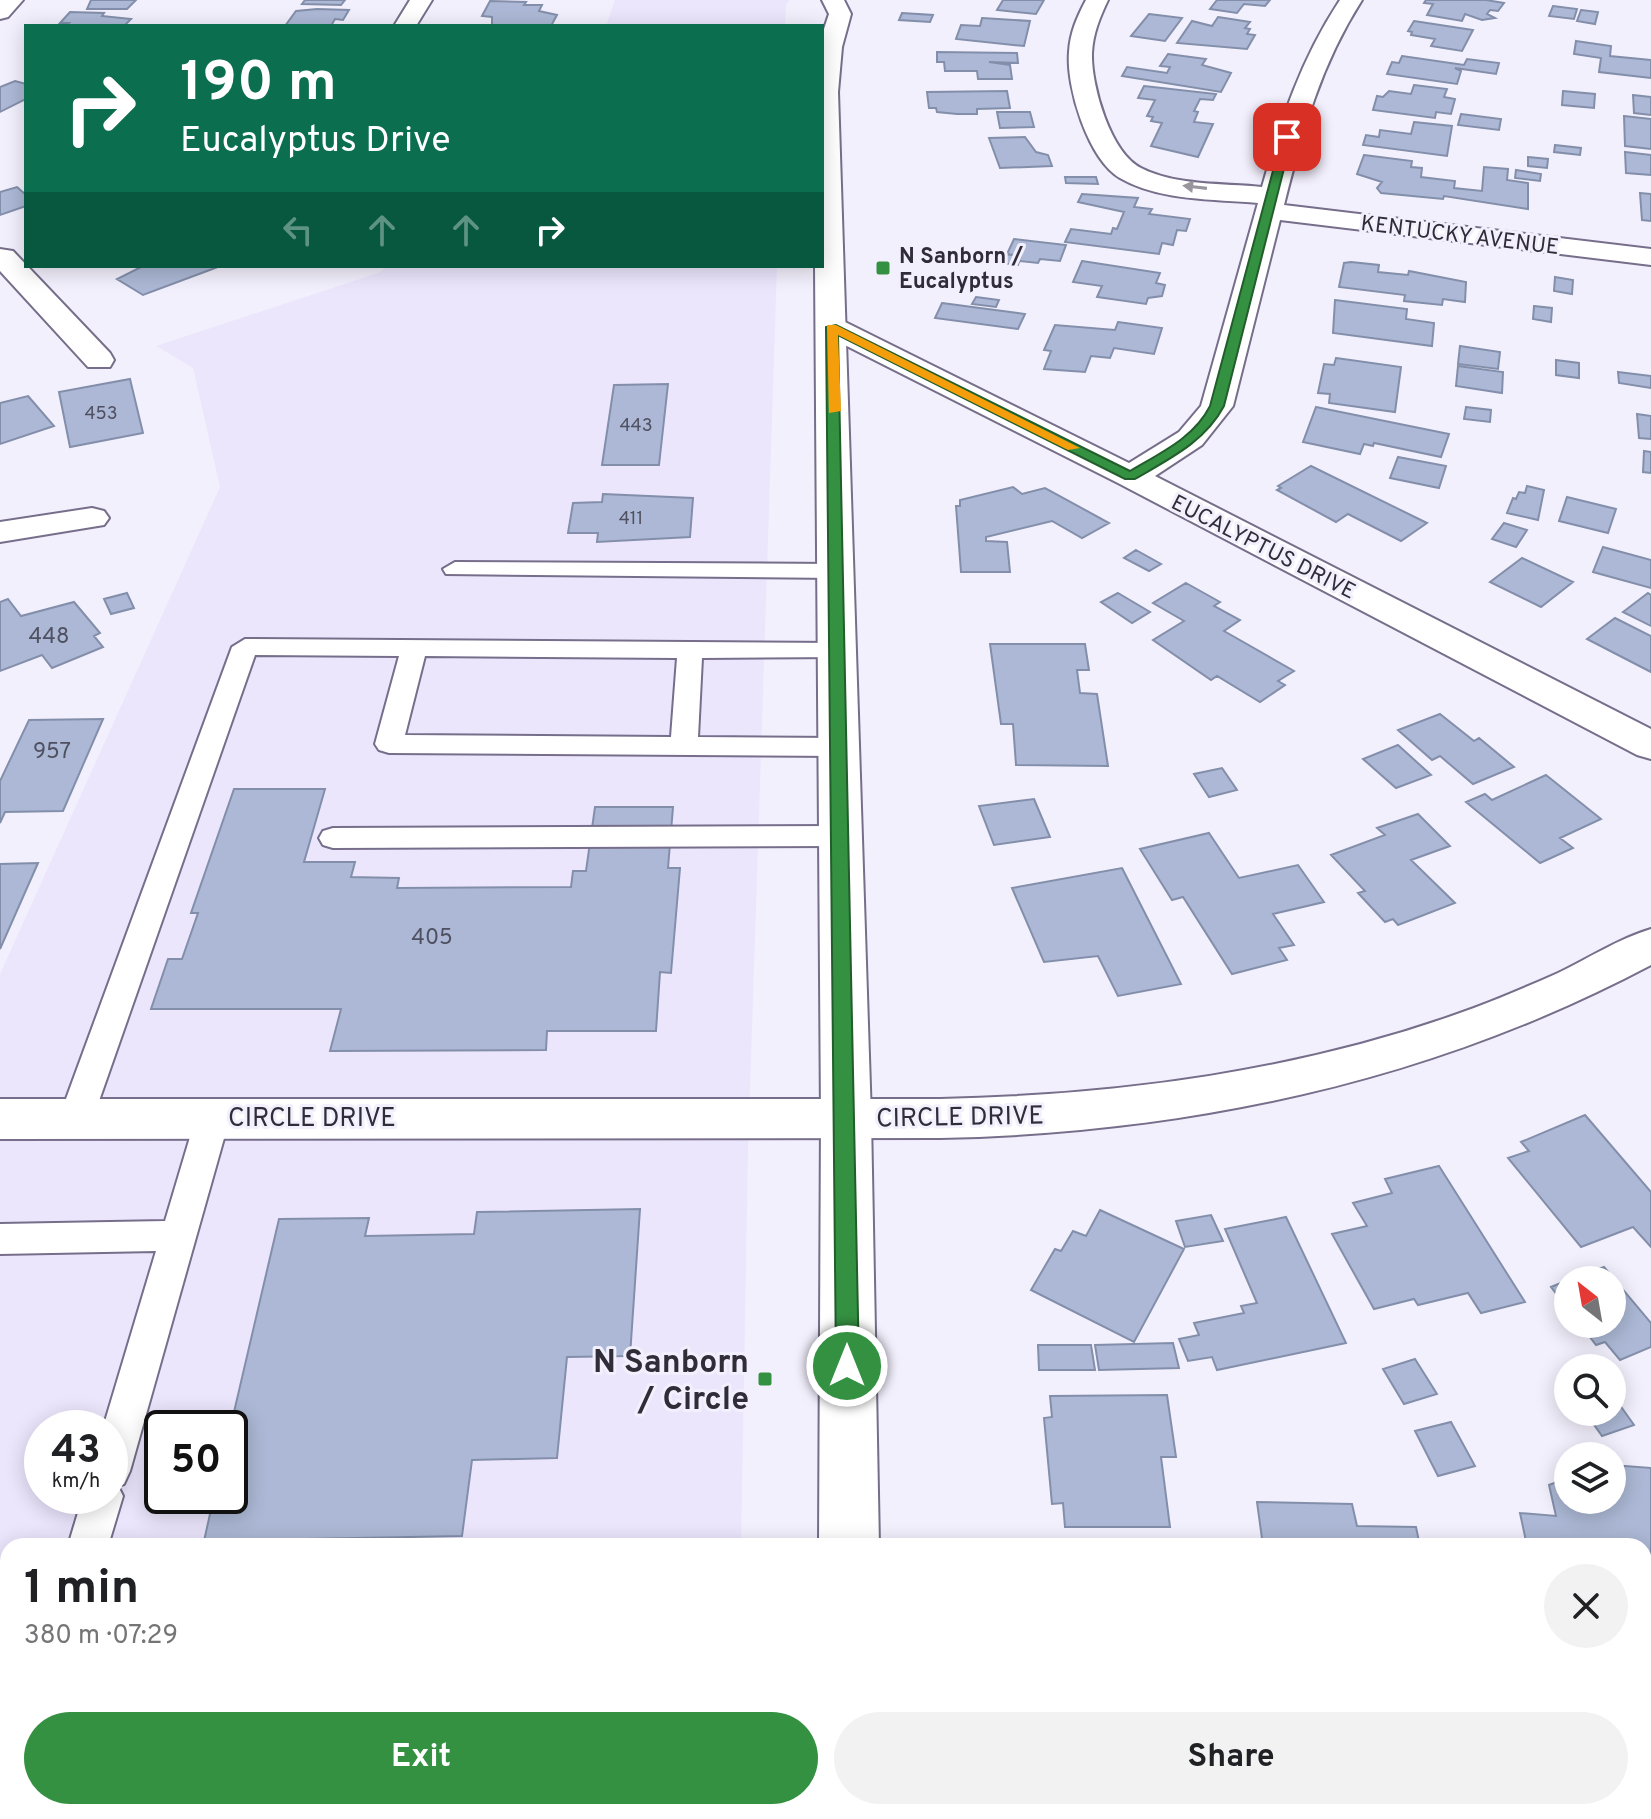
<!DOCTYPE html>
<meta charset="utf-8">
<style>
:root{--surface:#fff;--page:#f2f2f2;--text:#202124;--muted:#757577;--accent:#349142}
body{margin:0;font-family:Overpass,sans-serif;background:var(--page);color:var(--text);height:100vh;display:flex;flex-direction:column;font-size:30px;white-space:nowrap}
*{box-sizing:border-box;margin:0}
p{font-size:26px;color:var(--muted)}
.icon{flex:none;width:44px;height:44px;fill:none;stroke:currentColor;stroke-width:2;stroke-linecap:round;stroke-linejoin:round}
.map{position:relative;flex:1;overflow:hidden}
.details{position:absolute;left:0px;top:1538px;width:1652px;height:282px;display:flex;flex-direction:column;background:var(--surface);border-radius:24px 24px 0 0;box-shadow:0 4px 20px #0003}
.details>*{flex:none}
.guide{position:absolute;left:24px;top:24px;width:800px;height:244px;border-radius:0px;box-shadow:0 4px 20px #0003;background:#0b6e4f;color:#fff;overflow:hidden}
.needle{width:52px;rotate:329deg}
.fabs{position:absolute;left:1554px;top:1266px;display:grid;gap:16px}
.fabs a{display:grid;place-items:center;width:72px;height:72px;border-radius:50%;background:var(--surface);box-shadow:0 4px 20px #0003;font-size:40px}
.speed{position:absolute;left:24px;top:1410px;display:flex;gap:16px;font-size:40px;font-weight:700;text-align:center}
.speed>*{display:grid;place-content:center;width:104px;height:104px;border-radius:50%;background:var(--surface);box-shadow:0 4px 20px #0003;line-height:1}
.speed small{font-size:20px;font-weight:400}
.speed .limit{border:4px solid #111;border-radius:12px;background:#fff;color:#111}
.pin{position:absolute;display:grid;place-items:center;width:68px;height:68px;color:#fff;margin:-34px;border-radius:16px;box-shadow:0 4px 12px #0006}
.me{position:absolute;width:88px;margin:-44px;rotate:0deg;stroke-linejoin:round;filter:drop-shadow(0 0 6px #0008)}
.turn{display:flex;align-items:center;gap:28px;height:168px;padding:0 24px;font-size:36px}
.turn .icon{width:104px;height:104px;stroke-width:2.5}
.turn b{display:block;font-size:56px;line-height:68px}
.lanes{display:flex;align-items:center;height:76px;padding:0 24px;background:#0003;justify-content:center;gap:40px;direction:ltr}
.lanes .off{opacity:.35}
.round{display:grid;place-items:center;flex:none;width:84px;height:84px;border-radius:42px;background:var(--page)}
.head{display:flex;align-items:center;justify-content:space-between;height:136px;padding:0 24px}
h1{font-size:48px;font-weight:700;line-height:60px}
.primary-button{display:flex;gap:16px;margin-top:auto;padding:16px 24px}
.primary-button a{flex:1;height:92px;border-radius:48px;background:var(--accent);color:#fff;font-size:32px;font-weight:700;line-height:92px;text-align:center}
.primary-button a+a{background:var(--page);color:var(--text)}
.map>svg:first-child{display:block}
</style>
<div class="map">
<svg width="1651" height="1819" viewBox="0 0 1651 1819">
<rect width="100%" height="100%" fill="#f3f0fd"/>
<path fill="#ece6fd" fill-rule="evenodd" d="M615,0H790L786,4L785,26H606Z
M388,266H777L748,1151L741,1546H8V1812H737V1819H0V974L220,487L193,368L156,346L378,273ZM42,1428H110V1496H42ZM162,1428H230V1496H162Z"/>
<path fill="#acb8d5" stroke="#838faa" stroke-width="2" d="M91,0H136L127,9H87Z
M305,0H345L341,5L302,4Z
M1003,0H1044L1036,14L997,10Z
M1217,0H1270L1265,6L1244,4L1237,13L1210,9Z
M1426,0H1486L1504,3L1498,11L1490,10L1487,14L1495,18L1482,20L1465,14L1462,21L1427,15L1433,4L1424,3Z
M490,1L526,2L524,5H542L539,11L557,15L551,26H492V17L482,16Z
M1553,6L1577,9L1574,19L1549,16Z
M317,9L349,10L343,20L335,19L331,26H285L296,11Z
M1581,10L1598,12L1595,24L1577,21Z
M70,12L104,13L102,16L131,19L124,26H66L69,23H60Z
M902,13L933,15L930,22L899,20Z
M1149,14L1182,18L1165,41L1131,36Z
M1218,17L1250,22L1245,28L1250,29L1247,34L1255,35L1247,49L1177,43L1192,21L1212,26Z
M982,18L1030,21L1024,46L956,39L961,25L980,26Z
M1414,21L1473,30L1462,51L1431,46L1435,39L1411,35L1412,32L1408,31Z
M1576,41L1611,46L1610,56L1651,60V78L1599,72L1601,58L1574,54Z
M937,52L1017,53L1018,63L989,62L1010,65L1012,79H978L977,71H945L944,62H937Z
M1168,54L1206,59L1202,65L1231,73L1221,92L1122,76L1127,67L1167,73L1170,67L1160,66Z
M1402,56L1464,65L1467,59L1499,63L1496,74L1455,68L1461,71L1457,84L1387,74L1392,62L1399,63Z
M15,81L26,84V99L0,112V87Z
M1414,85L1447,89L1444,97L1455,99L1451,114L1436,112L1435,118L1373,110L1377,96L1383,97L1389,91L1411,94Z
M1144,86L1216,94L1213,100L1200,99L1194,111L1198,112L1194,122L1213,124L1198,157L1151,146L1162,123L1151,121L1153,117L1147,116L1155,100L1138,98Z
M1007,91L1010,108L977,109V114H957L937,112L936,108H929L927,92Z
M1563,91L1595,94L1594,108L1562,105Z
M1633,95L1651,97V115L1634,113Z
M997,112H1030L1034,127L1000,128Z
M1461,114L1501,119L1499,130L1458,125Z
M1624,116L1651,119V149L1625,146Z
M1414,122L1452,126L1447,156L1363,145L1366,135L1379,137L1380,130L1411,134Z
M1025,137L1036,152L1048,155L1052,166L1000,168L989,138Z
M1555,145L1581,148L1580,155L1554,152Z
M1625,152L1651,155V175L1626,173Z
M1364,155L1412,161L1411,167L1422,168L1421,177L1455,181L1454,188L1482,191L1484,167L1508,169L1507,180L1528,183V209L1444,196L1443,199L1381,193L1377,188L1382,182L1357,174Z
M1528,157L1548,159L1547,168L1528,166Z
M1516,170L1541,174L1540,181L1515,178Z
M1065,177H1096L1098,184L1066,183Z
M17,187L26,195V206L0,215V192Z
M1640,193L1651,194V221L1642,220Z
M1082,194L1138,198L1134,207L1152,209L1149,214L1190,219L1186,231L1177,230L1173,245L1162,243L1159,254L1065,242L1071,229L1111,234L1113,228L1117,229L1124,212L1078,202Z
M1014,239L1066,245L1060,261L1040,259L1038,263L1019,261L1021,256L1007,254Z
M1003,254L1021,256L1018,265L999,263Z
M1082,261L1160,273L1156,283L1165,285L1162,296L1148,298L1146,304L1097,297L1102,286L1073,282Z
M1351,262L1379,265L1378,272L1408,275L1409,271L1466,282L1465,302L1443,299L1442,305L1404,301L1405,295L1339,287L1344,263Z
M143,266H211L215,268L143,295L117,279Z
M1555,277L1573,280L1572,294L1554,291Z
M976,297L999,300L996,307L972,304Z
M1335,300L1407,309L1406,319L1434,323L1432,346L1333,333Z
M942,303L1025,314L1018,329L935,318Z
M1534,306L1552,308L1551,322L1533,319Z
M1118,322L1162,328L1154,354L1114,348L1110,358L1091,356L1085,372L1044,369L1051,351L1044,350L1055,325L1115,330Z
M1460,346L1500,352L1498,369L1458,364Z
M1336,358L1401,367L1395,412L1329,403L1330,394L1318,393L1324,364L1334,365Z
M1556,360L1579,363V378L1556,375Z
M1458,366L1503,372L1502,393L1456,386Z
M1618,372L1651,376V388L1619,383Z
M130,379L143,433L70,447L59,392Z
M668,384L659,465H602L614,385Z
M28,396L54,426L0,444V403Z
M1316,407L1449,434L1441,457L1374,443L1373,446L1364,444L1360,454L1303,442Z
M1466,407L1491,410L1490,422L1464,419Z
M1637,414L1651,416V439L1639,438Z
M1644,451L1651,452V473L1643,472Z
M1398,457L1446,466L1439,488L1390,478Z
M1311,466L1427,523L1401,541L1348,514L1336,522L1277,490L1281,488L1278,486Z
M1527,486L1544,490L1538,520L1507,513L1513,498L1516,499L1519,492L1525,493Z
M1013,487L1022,494L1045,488L1109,523L1082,538L1052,521L986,537V541L1007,542L1010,572H961L956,506H960V500Z
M603,494L693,498L690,537L597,542L598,533H568L573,503L602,502Z
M1567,497L1616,509L1608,533L1559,521Z
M1504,523L1527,530L1516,547L1492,539Z
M1603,547L1651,560V588L1593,572Z
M1136,550L1161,564L1149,571L1124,558Z
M1522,558L1573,582L1541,607L1490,582Z
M1186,583L1220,602L1214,606L1240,620L1224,631L1294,671L1278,681L1285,685L1260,702L1217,676L1211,680L1153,640L1184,621L1153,603Z
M127,593L134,608L111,614L104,599Z
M1118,593L1150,612L1132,623L1101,602Z
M1648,593L1651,595V626L1623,612Z
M8,599L21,616L74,602L100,633L94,636L103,647L52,668L42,655L0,671V602Z
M1615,618L1651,636V672L1587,639Z
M990,644H1085L1089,670H1077L1080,693L1097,694L1108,766L1016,765L1013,724H1001Z
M1440,714L1474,741L1479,738L1514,767L1473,784L1440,756L1432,760L1398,730Z
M103,719L63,811L5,812L0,823V781L29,720Z
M1398,745L1431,775L1396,788L1363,759Z
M1222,768L1237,790L1209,797L1194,774Z
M1546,775L1601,819L1560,838L1573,848L1540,863L1466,802L1485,794L1492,800Z
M234,789H325L304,862H355L351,877L399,878L397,888L571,887L573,871H586L595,807H673L668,868H680L671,973L660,972L656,1031H547L546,1050L330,1051L341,1009H151L168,959H182L198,913H191Z
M1034,799L1050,837L994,845L979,806Z
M1418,814L1450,846L1411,860L1455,903L1398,925L1393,919L1385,922L1358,893L1365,891L1331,855L1385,835L1377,828Z
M1209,833L1239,878L1298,865L1324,902L1273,914L1294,945L1279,948L1287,960L1232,974L1183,897L1172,900L1140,849Z
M38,863L0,949V864Z
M1122,868L1181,984L1118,996L1098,956L1044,962L1012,888Z
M1585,1115L1651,1192V1247L1633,1227L1581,1247L1508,1158L1529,1151L1521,1142Z
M1439,1166L1525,1302L1481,1313L1468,1293L1418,1305L1414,1299L1374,1309L1332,1234L1367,1226L1353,1203L1392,1193L1385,1179Z
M640,1209L630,1356L567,1357L557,1458L472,1460L462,1536L204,1541L214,1496H230V1429L279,1219L369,1218L365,1236L474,1234L477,1212Z
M1100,1210L1184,1249L1134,1342L1031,1290L1055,1249L1061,1251L1073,1231L1086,1236Z
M1211,1215L1223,1241L1185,1247L1176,1221Z
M1286,1217L1346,1343L1217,1370L1212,1357L1188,1361L1179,1339L1199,1335L1194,1323L1244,1313L1241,1306L1257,1303L1225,1229Z
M1604,1267L1651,1323V1347L1620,1360L1605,1342L1596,1345L1580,1324H1612V1280H1569Z
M1568,1280V1309L1551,1287Z
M1173,1343L1179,1368L1099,1370L1095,1345Z
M1038,1345H1091L1095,1370H1039Z
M1415,1359L1437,1394L1404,1404L1383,1369Z
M1612,1394L1634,1425L1602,1436L1585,1412H1612Z
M1167,1395L1176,1457H1161L1170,1527H1065L1063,1503L1052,1504L1044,1418L1052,1417L1050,1396Z
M1451,1422L1475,1466L1438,1476L1415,1431Z
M1612,1465L1651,1468V1626L1644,1625V1546H1527L1520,1513L1556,1516L1549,1485L1568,1478V1500H1612Z
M1257,1502L1352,1504L1357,1526L1416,1527L1420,1546H1263Z
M1290,1815L1423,1816V1819H1290Z"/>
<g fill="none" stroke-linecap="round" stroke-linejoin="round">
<g stroke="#766e8a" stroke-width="4">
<path id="service" d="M455,562L837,564L849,571L837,578L446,574L443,569Z
M245,639L838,643L847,645L851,651L847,657L702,658L698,737L839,738L849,741L853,747L849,753L839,756L389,753L379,750L375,744L399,656L255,655L93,1118L88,1127L76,1131L64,1127L59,1118L232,647ZM425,656L677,658L671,737L405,735Z
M840,826L850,829L854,836L850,843L840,846L333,848L323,845L319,838L323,831L333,828Z
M213,1104L225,1108L230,1117L130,1471L124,1484L118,1486L123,1496L108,1546H68L83,1496H110V1428H103L156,1251L0,1254V1224L165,1221L196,1117L201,1108Z
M0,1668H8V1710H0Z"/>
</g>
<g stroke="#766e8a" stroke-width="4">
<path id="minor" d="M0,0H23L8,17L0,19Z
M410,0H432L416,26H394Z
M1086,0H1108C1100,17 1093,33 1092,53C1091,85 1110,152 1141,168C1176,186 1223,183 1262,187C1281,120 1301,59 1340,0H1362C1320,66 1303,130 1284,205L1651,249V265L1280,220L1233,406L1202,445L1155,476L1651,729V759L1637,755L1118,483L821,333L817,327L821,321H843L1129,463L1179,432L1201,406L1258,203C1214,199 1159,201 1120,178C1088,159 1066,87 1069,52C1070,33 1077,17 1086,0Z
M0,249L13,251L110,353L114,360L110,367H88L0,271Z
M92,508L104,511L109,518L104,525L0,542V522Z
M1651,929V965C1430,1082 1189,1133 940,1138L0,1139V1099H940C1122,1095 1303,1071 1474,1008C1503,997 1531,985 1558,973C1589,958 1618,939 1651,929Z"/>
</g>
<g stroke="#766e8a" stroke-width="4">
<path id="secondary" d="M822,0H844L851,14L842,47L838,92L871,1118L879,1546H819L821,1118L815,266H822V35L829,14Z
M818,1812H884V1819H818Z"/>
</g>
<use href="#service" fill="#fff" fill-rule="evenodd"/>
<use href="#minor" fill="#fff" fill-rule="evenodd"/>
<use href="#secondary" fill="#fff" fill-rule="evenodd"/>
</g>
<defs><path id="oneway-solid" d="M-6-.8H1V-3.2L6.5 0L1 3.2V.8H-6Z" transform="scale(2)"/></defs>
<use fill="#98969c" href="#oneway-solid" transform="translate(1195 187) rotate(-173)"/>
<path fill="#349142" stroke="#225e2b" stroke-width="2" d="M1287,134L1292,137L1224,406C1205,442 1169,459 1135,479H1125L838,335L859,1366L855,1373L847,1376L839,1373L836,1366L826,327L836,325L1130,471C1160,453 1194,438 1210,406L1282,137Z"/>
<path fill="#f59e0b" d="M827,325H836L1080,448L1068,450L838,335L841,411L829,413Z"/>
<g fill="#349142" stroke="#f3f0fd" stroke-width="3">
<rect x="875" y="260" width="16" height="16" rx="4"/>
<rect x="757" y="1371" width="16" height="16" rx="4"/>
</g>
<g text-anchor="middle" stroke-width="6" stroke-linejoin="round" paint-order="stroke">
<g font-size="18" fill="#4f5060">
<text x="101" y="419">453</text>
<text x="636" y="431">443</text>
<text x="631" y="524">411</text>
</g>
<g font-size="22" fill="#302d39" stroke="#f3f0fd">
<text transform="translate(1460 234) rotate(7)" y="8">KENTUCKY AVENUE</text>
<text transform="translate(1264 546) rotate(27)" y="8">EUCALYPTUS DRIVE</text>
</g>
<g font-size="22" font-weight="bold" fill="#302d39" stroke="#f3f0fd" text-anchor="start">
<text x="899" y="263">N Sanborn /<tspan x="899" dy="25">Eucalyptus</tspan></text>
</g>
<g font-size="22" fill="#4f5060">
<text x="49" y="643">448</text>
<text x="52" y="758">957</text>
<text x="432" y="944">405</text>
</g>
<g font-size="26" fill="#302d39" stroke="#f3f0fd">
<text transform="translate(960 1116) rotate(-1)" y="9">CIRCLE DRIVE</text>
<text x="312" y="1126">CIRCLE DRIVE</text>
</g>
<g font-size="32" font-weight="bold" fill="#302d39" stroke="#f3f0fd" text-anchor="end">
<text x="749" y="1372">N Sanborn<tspan x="749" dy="37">/ Circle</tspan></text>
</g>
</g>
</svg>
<div class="fabs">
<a><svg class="needle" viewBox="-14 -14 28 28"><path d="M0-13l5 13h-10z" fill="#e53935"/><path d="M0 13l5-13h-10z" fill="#757577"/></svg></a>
<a><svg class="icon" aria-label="search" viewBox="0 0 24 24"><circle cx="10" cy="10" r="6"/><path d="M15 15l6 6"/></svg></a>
<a><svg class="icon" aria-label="layers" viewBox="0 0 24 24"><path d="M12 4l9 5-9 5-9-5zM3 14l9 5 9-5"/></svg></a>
</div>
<div class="speed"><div>43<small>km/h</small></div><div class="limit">50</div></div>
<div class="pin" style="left:1287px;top:137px;background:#d93025"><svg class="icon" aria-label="arrive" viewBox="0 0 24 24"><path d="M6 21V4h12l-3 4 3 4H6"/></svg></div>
<svg class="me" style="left:847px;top:1366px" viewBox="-20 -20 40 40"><circle r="17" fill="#349142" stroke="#fff" stroke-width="3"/><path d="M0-11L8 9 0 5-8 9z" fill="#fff"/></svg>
<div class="guide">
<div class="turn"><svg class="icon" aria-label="right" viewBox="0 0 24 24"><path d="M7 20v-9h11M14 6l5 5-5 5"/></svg><div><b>190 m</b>Eucalyptus Drive</div></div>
<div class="lanes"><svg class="icon off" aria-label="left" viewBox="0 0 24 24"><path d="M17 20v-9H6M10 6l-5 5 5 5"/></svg><svg class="icon off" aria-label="ahead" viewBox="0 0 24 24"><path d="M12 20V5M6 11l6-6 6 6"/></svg><svg class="icon off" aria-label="ahead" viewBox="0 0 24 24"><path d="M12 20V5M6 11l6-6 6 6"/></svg><svg class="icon" aria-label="right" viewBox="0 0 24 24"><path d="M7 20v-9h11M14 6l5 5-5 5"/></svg></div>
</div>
<section class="details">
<div class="head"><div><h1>1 min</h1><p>380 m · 07:29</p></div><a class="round"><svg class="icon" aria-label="close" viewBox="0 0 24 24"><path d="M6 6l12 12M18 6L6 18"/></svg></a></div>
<div class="primary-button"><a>Exit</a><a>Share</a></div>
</section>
</div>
